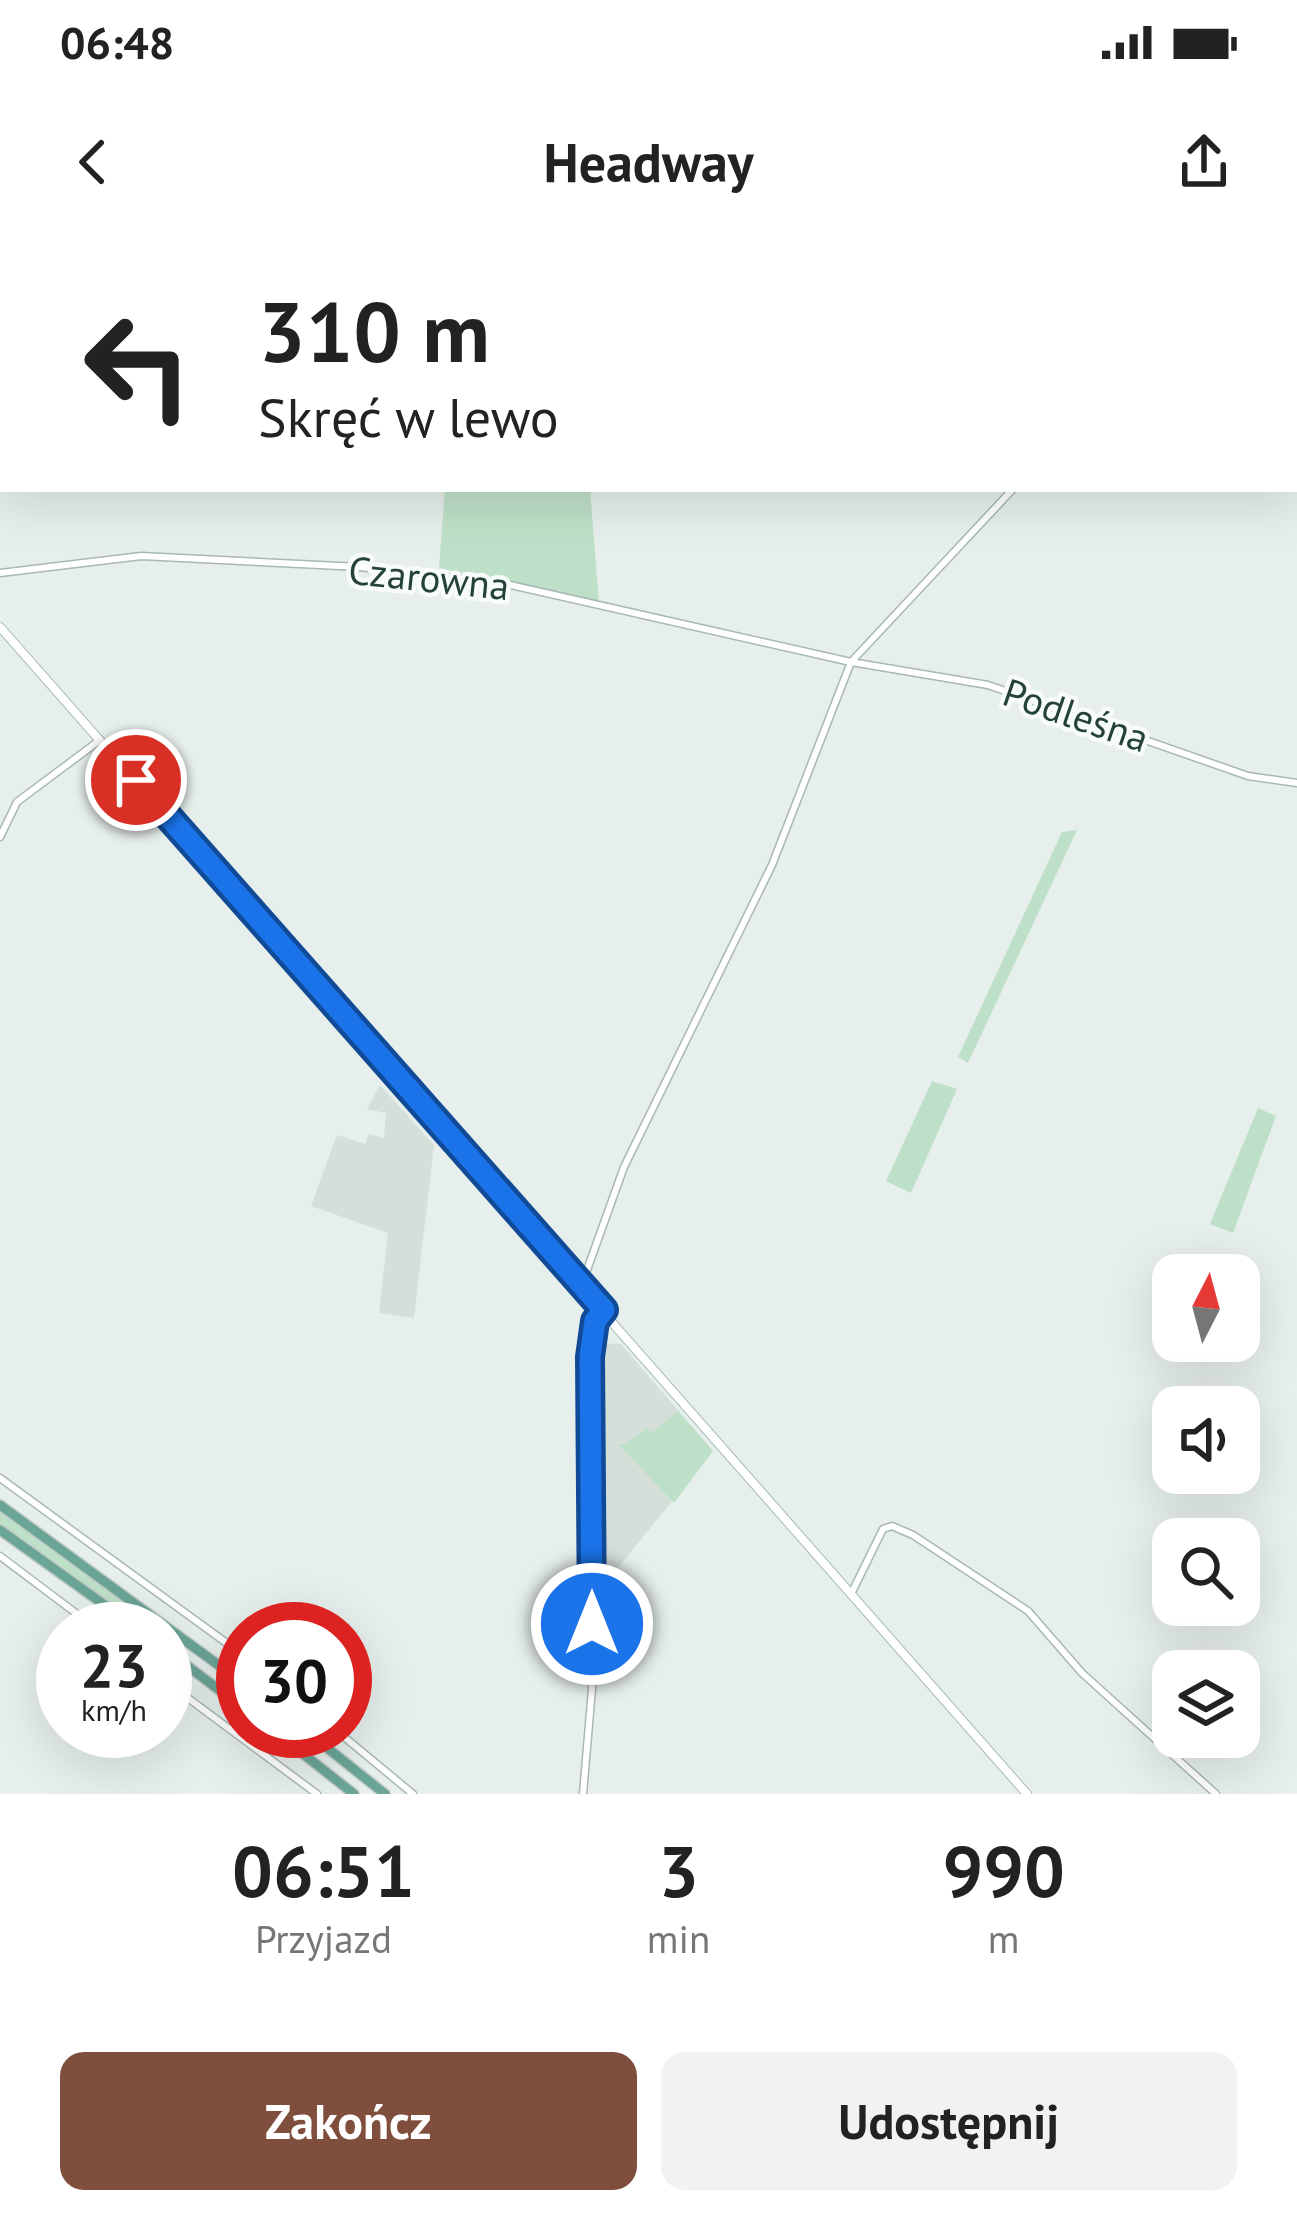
<!DOCTYPE html>
<html lang="pl">
<meta charset="utf-8">
<style>
:root{--surface:#fff;--page:#f2f2f2;--text:#222;--muted:#767676;--accent:#804e3d}
body{margin:0;font-family:"PT Sans",sans-serif;background:var(--page);color:var(--text);height:100vh;display:flex;flex-direction:column;font-size:45px;white-space:nowrap}
*{box-sizing:border-box;margin:0}
p{font-size:39px;color:var(--muted)}
.icon{flex:none;width:66px;height:66px;fill:none;stroke:currentColor;stroke-width:2;stroke-linecap:round;stroke-linejoin:round}
.map{position:relative;height:1554px;overflow:hidden}
.sheet{display:flex;flex-direction:column;background:var(--surface);flex:1}
.sheet>*{flex:none}
.top-card{position:absolute;left:0px;top:0px;width:1299px;height:252px;box-shadow:0 12px 48px #0002;background:#fff;color:var(--text);overflow:hidden}
.needle{width:78px;rotate:6deg}
.fabs{position:absolute;left:1152px;top:1014px;display:grid;gap:24px}
.fabs a{display:grid;place-items:center;width:108px;height:108px;border-radius:24px;background:var(--surface);box-shadow:0 12px 48px #0002;font-size:60px}
.speed{position:absolute;left:36px;top:1362px;display:flex;gap:24px;font-size:60px;font-weight:700;text-align:center}
.speed>*{display:grid;place-content:center;width:156px;height:156px;border-radius:50%;background:var(--surface);box-shadow:0 12px 48px #0002;line-height:1}
.speed small{font-size:30px;font-weight:400}
.speed .limit{border:18px solid #d22;background:#fff;color:#111}
.pin{position:absolute;display:grid;place-items:center;width:102px;height:102px;color:#fff;margin:-51px;border:6px solid #fff;border-radius:50%;box-shadow:0 3px 12px #0007}
.me{position:absolute;width:132px;margin:-66px;rotate:0deg;stroke-linejoin:round;filter:drop-shadow(0 0 9px #0008)}
.turn{display:flex;align-items:center;gap:42px;height:252px;padding:0 60px;font-size:54px}
.turn .icon{width:156px;height:156px;stroke-width:2.5}
.turn b{display:block;font-size:84px;line-height:102px}
.eta{display:flex;justify-content:space-evenly;align-items:center;height:204px;text-align:center}
.eta b{font-size:72px;font-weight:700;line-height:84px}
.action{display:flex;gap:24px;margin-top:auto;padding:24px 60px}
.action a{flex:1;height:138px;border-radius:24px;background:var(--accent);color:#fff;font-size:48px;font-weight:700;line-height:138px;text-align:center}
.action a+a{background:var(--page);color:var(--text)}
.status{display:flex;justify-content:space-between;align-items:center;height:84px;padding:0 60px;background:var(--surface);direction:ltr}
.status svg{height:33px;fill:currentColor}
header{display:flex;justify-content:space-between;align-items:center;height:156px;padding:0 60px;background:var(--surface);font-size:54px;font-weight:700}
.map>svg:first-child{display:block}
</style>
<div class="status"><b>06:48</b><svg viewBox="0 0 49 12"><path d="M0 12V9h3v3zM5 12V6h3v6zM10 12V3h3v9zM15 12V0h3v12zM26 1h20v11H26zM47 4h2v5h-2z"/></svg></div>
<header><svg class="icon" aria-label="back" viewBox="0 0 24 24"><path d="M15 5l-7 7 7 7"/></svg>Headway<svg class="icon" aria-label="share" viewBox="0 0 24 24"><path d="M12 15V3M7 8l5-5 5 5M5 13v7h14v-7"/></svg></header>
<div class="map">
<svg width="1297" height="1554" viewBox="0 0 1297 1554">
<rect width="100%" height="100%" fill="#e6efeb"/>
<path fill="#d4dfda" d="M380,845L434,905L414,1078L379,1073L388,993L311,966L337,895L365,904L369,894L384,898L386,873L367,869Z
M595,1103L621,1104L713,1211L595,1356Z"/>
<path fill="#bfe0c8" d="M445,249H590L599,363L439,328Z
M1077,590L968,823L958,817L1062,592Z
M932,841L957,849L911,953L886,941Z
M1258,868L1276,876L1233,993L1210,984Z
M678,1171L713,1211L674,1263L618,1204H626L646,1188L652,1193Z
M0,1270L163,1389H143L0,1284Z"/>
<g fill="none" stroke-linecap="round" stroke-linejoin="round">
<g stroke="#a8b8b2" stroke-width="9">
<path id="street" d="M73,3L77,0
M235,3L240,0
M1239,3L1241,0
M1296,5H1297
M0,52L3,50
M0,155L3,154
M0,333L141,316L360,327L506,344L851,422L988,445L1248,536L1297,543
M0,597L17,562L100,500
M582,1044L624,927L772,625L851,422L1013,249
M0,1238L243,1415
M0,1316L97,1389
M852,1352L883,1289L892,1286L913,1295L1028,1371L1082,1433L1216,1554
M165,1441L317,1554
M337,1491L413,1554
M583,1554L592,1449L590,1117L595,1081L602,1072"/>
</g>
<g stroke="#a4bbb3" stroke-width="10">
<path id="secondary" d="M0,387L1027,1554"/>
</g>
<g stroke="#c2cac8" stroke-width="12">
<path id="primary" d="M0,1265L243,1443
M0,1290L138,1389
M165,1409L243,1468
M274,1491L354,1554
M306,1491L385,1554"/>
</g>
<g stroke="#c2cac8" stroke-width="14">
<path id="highway" d="M143,3L147,0
M165,3L170,0
M0,95L3,93
M0,110L3,108"/>
</g>
<use href="#street" stroke="#fff" stroke-width="6"/>
<use href="#secondary" stroke="#fff" stroke-width="8"/>
<use href="#primary" stroke="#6aa596" stroke-width="9"/>
<use href="#highway" stroke="#2f6f62" stroke-width="10"/>
</g>
<g fill="none" stroke-linecap="round" stroke-linejoin="round">
<g stroke="#114b97" stroke-width="30">
<path id="route" d="M136,540L604,1070L595,1081L590,1117L592,1384"/>
</g>
<use href="#route" stroke="#1a73e8" stroke-width="21"/>
</g>
<g text-anchor="middle" stroke-width="9" stroke-linejoin="round" paint-order="stroke">
<g font-size="39" fill="#24423a" stroke="#f7fbf9">
<text transform="translate(429 338) rotate(6)" y="14">Czarowna</text>
<text transform="translate(1076 475) rotate(19)" y="14">Podleśna</text>
</g>
</g>
</svg>
<div class="fabs">
<a><svg class="needle" viewBox="-14 -14 28 28"><path d="M0-13l5 13h-10z" fill="#e53935"/><path d="M0 13l5-13h-10z" fill="#767676"/></svg></a>
<a><svg class="icon" aria-label="sound" viewBox="0 0 24 24"><path d="M4 9h4l5-4v14l-5-4H4zM17 9q2 3 0 6"/></svg></a>
<a><svg class="icon" aria-label="search" viewBox="0 0 24 24"><circle cx="10" cy="10" r="6"/><path d="M15 15l6 6"/></svg></a>
<a><svg class="icon" aria-label="layers" viewBox="0 0 24 24"><path d="M12 4l9 5-9 5-9-5zM3 14l9 5 9-5"/></svg></a>
</div>
<div class="speed"><div>23<small>km/h</small></div><div class="limit">30</div></div>
<div class="pin" style="left:136px;top:540px;background:#d93025"><svg class="icon" aria-label="arrive" viewBox="0 0 24 24"><path d="M6 21V4h12l-3 4 3 4H6"/></svg></div>
<svg class="me" style="left:592px;top:1384px" viewBox="-20 -20 40 40"><circle r="17" fill="#1a73e8" stroke="#fff" stroke-width="3"/><path d="M0-11L8 9 0 5-8 9z" fill="#fff"/></svg>
<div class="top-card">
<div class="turn"><svg class="icon" aria-label="left" viewBox="0 0 24 24"><path d="M17 20v-9H6M10 6l-5 5 5 5"/></svg><div><b>310 m</b>Skręć w lewo</div></div>
</div>
</div>
<section class="sheet">
<div class="eta">
<div><b>06:51</b><p>Przyjazd</p></div>
<div><b>3</b><p>min</p></div>
<div><b>990</b><p>m</p></div>
</div>
<div class="action"><a>Zakończ</a><a>Udostępnij</a></div>
</section>
